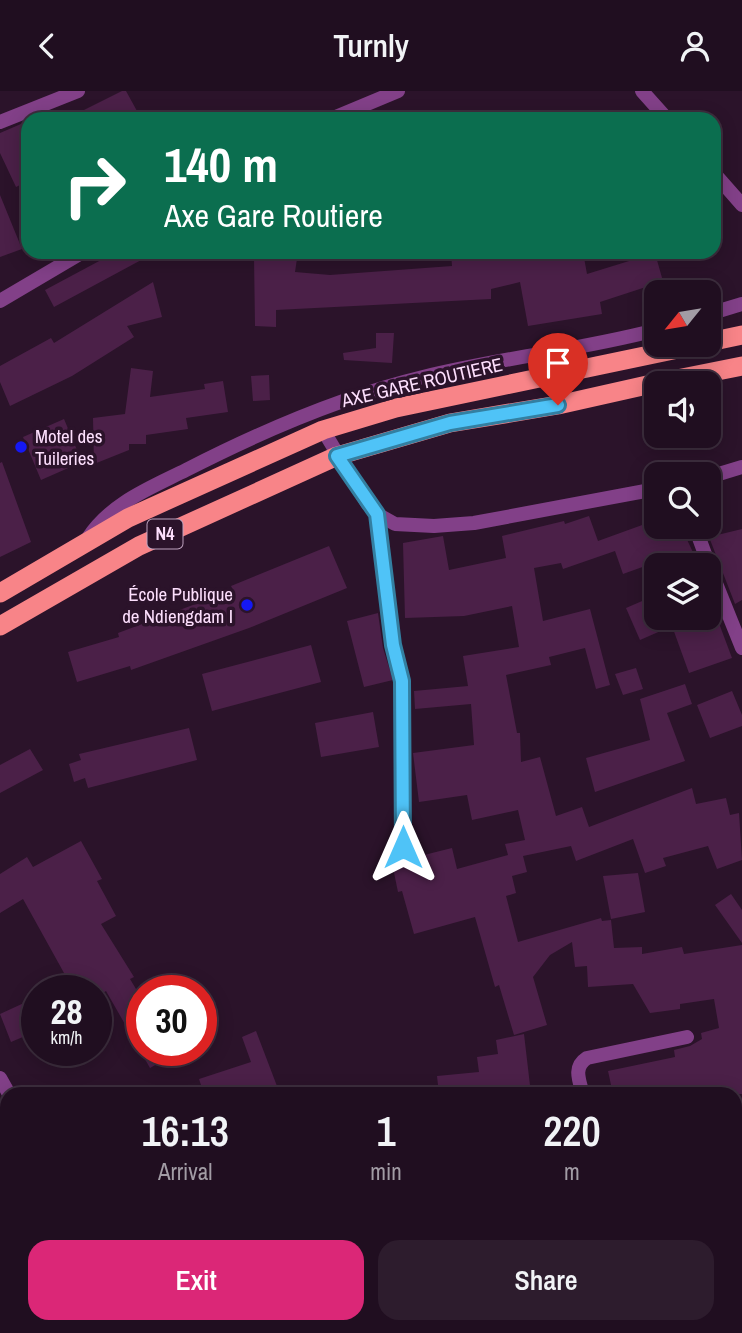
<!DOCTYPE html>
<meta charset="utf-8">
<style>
:root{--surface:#200e20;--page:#2d1c2d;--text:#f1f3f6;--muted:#a29ca5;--line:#3d2e3e;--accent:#db2777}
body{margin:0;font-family:"Archivo Narrow",sans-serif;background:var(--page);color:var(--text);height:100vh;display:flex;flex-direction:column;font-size:26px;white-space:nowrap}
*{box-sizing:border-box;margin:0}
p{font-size:23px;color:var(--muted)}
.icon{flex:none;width:38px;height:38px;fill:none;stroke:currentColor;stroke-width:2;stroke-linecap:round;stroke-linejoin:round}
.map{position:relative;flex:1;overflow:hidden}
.side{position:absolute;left:0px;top:996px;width:742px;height:247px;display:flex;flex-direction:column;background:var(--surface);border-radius:21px 21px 0 0;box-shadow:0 4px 18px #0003,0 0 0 2px var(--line)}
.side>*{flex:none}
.hud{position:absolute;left:21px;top:21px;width:700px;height:147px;border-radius:21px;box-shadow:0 4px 18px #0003,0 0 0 2px var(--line);background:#0b6e4f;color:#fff;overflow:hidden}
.needle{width:46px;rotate:240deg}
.tools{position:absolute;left:644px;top:189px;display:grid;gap:14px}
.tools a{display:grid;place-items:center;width:77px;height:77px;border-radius:14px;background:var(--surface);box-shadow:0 4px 18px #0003,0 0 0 2px var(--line);font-size:35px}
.speed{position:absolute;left:21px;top:884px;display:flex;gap:14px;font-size:35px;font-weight:700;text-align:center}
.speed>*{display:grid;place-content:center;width:91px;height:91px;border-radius:50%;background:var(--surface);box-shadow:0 4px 18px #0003,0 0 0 2px var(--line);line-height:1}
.speed small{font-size:18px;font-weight:400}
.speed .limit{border:10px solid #d22;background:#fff;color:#111}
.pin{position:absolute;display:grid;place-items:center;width:60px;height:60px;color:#fff;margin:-72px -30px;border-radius:50% 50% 50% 0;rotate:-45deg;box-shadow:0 0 7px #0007}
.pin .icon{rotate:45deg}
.me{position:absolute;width:77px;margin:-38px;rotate:0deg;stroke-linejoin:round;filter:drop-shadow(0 0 5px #0008)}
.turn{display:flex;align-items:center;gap:24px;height:147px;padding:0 28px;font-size:32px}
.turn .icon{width:91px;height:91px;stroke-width:2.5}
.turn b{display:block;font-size:49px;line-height:60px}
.eta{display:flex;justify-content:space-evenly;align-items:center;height:119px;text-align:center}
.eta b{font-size:42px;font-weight:600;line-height:49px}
.primary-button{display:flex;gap:14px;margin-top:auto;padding:14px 28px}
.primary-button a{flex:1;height:80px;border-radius:21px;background:var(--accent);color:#fff;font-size:28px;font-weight:600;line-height:80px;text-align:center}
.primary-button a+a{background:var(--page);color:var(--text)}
header{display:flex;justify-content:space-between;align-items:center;height:91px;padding:0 28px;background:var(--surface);font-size:32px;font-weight:600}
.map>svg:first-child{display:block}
</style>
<header><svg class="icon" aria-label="back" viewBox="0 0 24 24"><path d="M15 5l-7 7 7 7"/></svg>Turnly<svg class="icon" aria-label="person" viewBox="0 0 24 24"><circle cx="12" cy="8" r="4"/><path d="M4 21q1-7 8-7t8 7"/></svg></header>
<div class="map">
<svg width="742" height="1242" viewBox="0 0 742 1242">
<rect width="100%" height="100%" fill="#2b132a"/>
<path fill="#4b2048" d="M122,0H126L137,20L121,28H66Z
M28,30V90L16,96L0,62V42Z
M0,104L22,158L0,166Z
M116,161H156L54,216L45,199Z
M263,161H298L295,181L330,184L452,175L451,161H583L587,183L655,162L666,201H650L649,195L600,211L602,223L528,235L520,191L491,198V208L276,219V236L255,235L254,166L262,165Z
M153,191L162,226L127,235L134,246L72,285L10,315L0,291V275L51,247L54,252Z
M376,242H394L392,272L344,269L343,262L376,257Z
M131,277L153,280L150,306L205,298L204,293L223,290L228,321L186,327L188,338L146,344V353H129V359L94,373L93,327L125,323Z
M269,284L270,309L253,310L251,285Z
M64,328L82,371L41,389L23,346Z
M2,371L31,451L0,466V372Z
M589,425L598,450L656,429V436H681L699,474H648L623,483L615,460L563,478L561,472L534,477L543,530L590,518L610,594L596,598L585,557L549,566L551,574L506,584L517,642H520L521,671L540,666L556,725L582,716L589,736L692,697L696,713L726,707L730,724L739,722L742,769L717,778L708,755L663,767L666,775L645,782L633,748L576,770L571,755L523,765L527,781L512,785L516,802L506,805L518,851L601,827L602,830L611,829L614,857L642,856V863L682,856L684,863L742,854V1003H613L608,980L675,966L674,959L690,955L702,948L701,942L719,937L714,908L680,913V918L650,922L633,893L588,896L587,875L575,876L572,851L550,864L533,886L547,934L514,944L499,894L495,896L475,826L414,843L402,800L398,801L392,772L452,757L457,778L508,764L505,753L525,749L518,719L472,729L467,704L419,711L413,662L474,654L471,613L415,618L414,600L468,595L463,565L519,556L512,515L464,525L405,527L403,452L443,445L449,479L506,467L502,445L564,430L565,433Z
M742,438V509L735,513L709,446Z
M329,455L347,497L249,537L131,579L130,575L77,591L68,561L119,546L118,542L233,499L231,495Z
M709,500L717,521L709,525Z
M656,504V527H717L732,567L689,582L672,535L640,549L626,517Z
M378,522L383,557L393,589L364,596L347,530Z
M311,554L321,591L212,620L202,583Z
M636,577L643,598L623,604L615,583Z
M685,593L692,613L667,622L685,670L595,701L586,667L650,649L640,608Z
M732,600L742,624V635L710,647L697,614Z
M373,621L379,656L321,666L315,632Z
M189,637L197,669L88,697L85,687L74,691L69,673L81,669L79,663Z
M30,658L43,679L0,702V674Z
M81,750L102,788L97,790L116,825L101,833L134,886L130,888L142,908V959H182L150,977L106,900L96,906V900H74L23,808L0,822V783L27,766L33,776Z
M638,782L645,821L611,828L603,785Z
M731,803L742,819V852L715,814Z
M37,906V940L11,951L0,923Z
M256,940L280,1003H204L199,988L251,971L242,946Z
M524,943L531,1003H439L437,985L479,981L477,966L498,963L496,949Z"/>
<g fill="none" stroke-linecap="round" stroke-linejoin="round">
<path stroke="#824088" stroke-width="14" d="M642,0L667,28
M331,28L398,0
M0,31L78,0
M714,82L742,114
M0,210L83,161
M709,223L742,213
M323,339L367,412L377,423L395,433L434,435L474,432L656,398
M709,386L742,376
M377,423L392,554L403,590V756
M695,436L709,474
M88,447C111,412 150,397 186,379C262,340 340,306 423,286C500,267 580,259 656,239
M709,475L742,557
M0,987L9,1003
M583,1003C579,989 573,976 587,967L687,946
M735,1108L742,1105
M123,1236L126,1242
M681,1236L684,1242
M540,1242L558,1236"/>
<path stroke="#f88488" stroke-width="19" d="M709,251L742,244
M657,292L742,275
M0,502L128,427L323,339L396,317L697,254
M0,535L139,455L337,365L450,332L558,314L656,292"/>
</g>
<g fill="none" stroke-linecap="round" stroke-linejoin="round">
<g stroke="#337fa1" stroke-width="18">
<path id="route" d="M403,756L402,590L393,554L377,423L337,365L450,332L558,314"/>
</g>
<use href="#route" stroke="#4fc3f7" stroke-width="12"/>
</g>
<g fill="#1518f4" stroke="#2b132a" stroke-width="2.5">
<circle cx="21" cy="356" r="7"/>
<circle cx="247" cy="514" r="7"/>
</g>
<g text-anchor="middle" stroke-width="7" stroke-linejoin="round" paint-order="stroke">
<rect fill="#2b132a" stroke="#bea2be" stroke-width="2" x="147.5" y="428.5" width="35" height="29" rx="5"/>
<g font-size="18" font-weight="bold" fill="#fddffd">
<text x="165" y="449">N4</text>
</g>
<g font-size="19" fill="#fddffd" stroke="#2b132a">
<text transform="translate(422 291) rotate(-13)" y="7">AXE GARE ROUTIERE</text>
</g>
<g font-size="19" fill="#fddffd" stroke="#2b132a" text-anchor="start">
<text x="35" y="352">Motel des<tspan x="35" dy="22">Tuileries</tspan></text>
<text x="233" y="510" text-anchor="end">École Publique<tspan x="233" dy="22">de Ndiengdam I</tspan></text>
</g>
</g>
</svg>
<div class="tools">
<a><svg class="needle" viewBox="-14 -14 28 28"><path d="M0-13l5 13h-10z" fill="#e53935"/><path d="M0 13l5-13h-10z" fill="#a29ca5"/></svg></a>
<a><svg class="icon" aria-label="sound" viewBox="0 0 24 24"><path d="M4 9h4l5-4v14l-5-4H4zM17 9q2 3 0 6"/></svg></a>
<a><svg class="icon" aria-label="search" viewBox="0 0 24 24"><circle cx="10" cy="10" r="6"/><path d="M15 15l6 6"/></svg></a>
<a><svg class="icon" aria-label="layers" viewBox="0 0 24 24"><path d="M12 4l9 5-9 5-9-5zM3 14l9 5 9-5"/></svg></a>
</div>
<div class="speed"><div>28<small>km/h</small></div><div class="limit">30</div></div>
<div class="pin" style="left:558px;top:314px;background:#d93025"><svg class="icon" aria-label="arrive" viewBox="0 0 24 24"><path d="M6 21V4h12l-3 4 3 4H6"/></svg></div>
<svg class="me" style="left:403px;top:756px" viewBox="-20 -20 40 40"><path d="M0-17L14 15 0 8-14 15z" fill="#4fc3f7" stroke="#fff" stroke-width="4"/></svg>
<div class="hud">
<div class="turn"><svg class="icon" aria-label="right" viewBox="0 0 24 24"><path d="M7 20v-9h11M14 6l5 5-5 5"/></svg><div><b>140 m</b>Axe Gare Routiere</div></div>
</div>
<section class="side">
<div class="eta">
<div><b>16:13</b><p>Arrival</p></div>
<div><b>1</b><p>min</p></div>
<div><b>220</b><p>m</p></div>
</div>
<div class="primary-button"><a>Exit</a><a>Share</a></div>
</section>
</div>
